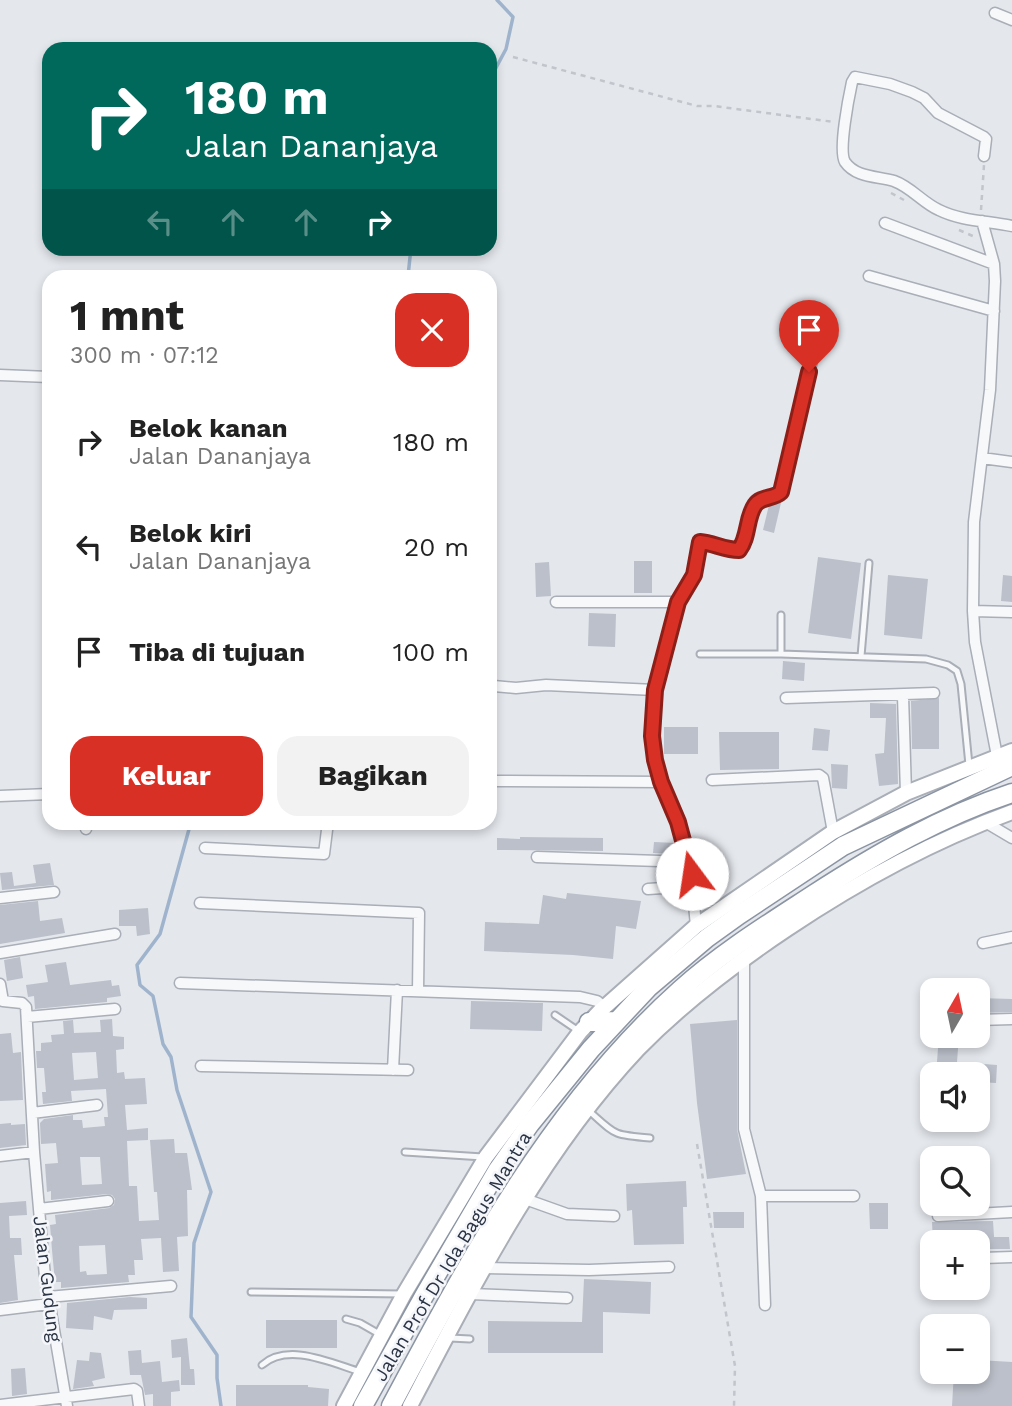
<!DOCTYPE html>
<html lang="id">
<meta charset="utf-8">
<style>
:root{--surface:#fff;--page:#f2f2f2;--text:#222;--muted:#767676;--accent:#d93025}
body{margin:0;font-family:"Work Sans",sans-serif;background:var(--page);color:var(--text);height:100vh;display:flex;flex-direction:column;font-size:26px;white-space:nowrap}
*{box-sizing:border-box;margin:0}
p{font-size:23px;color:var(--muted)}
.icon{flex:none;width:38px;height:38px;fill:none;stroke:currentColor;stroke-width:2;stroke-linecap:round;stroke-linejoin:round}
.map{position:relative;flex:1;overflow:hidden}
.drawer{position:absolute;left:42px;top:270px;width:455px;height:560px;display:flex;flex-direction:column;background:var(--surface);border-radius:21px;box-shadow:0 4px 10px #0003}
.drawer>*{flex:none}
.banner{position:absolute;left:42px;top:42px;width:455px;height:214px;border-radius:21px;box-shadow:0 4px 10px #0003;background:#00695c;color:#fff;overflow:hidden}
.needle{width:46px;rotate:9deg}
.buttons{position:absolute;left:920px;top:978px;display:grid;gap:14px}
.buttons a{display:grid;place-items:center;width:70px;height:70px;border-radius:14px;background:var(--surface);box-shadow:0 4px 10px #0003;font-size:35px}
.pin{position:absolute;display:grid;place-items:center;width:60px;height:60px;color:#fff;margin:-72px -30px;border-radius:50% 50% 50% 0;rotate:-45deg;box-shadow:0 0 7px #0007}
.pin .icon{rotate:45deg}
.me{position:absolute;width:77px;margin:-38px;rotate:346deg;stroke-linejoin:round;filter:drop-shadow(0 0 5px #0008)}
.turn{display:flex;align-items:center;gap:24px;height:147px;padding:0 28px;font-size:32px}
.turn .icon{width:91px;height:91px;stroke-width:2.5}
.turn b{display:block;font-size:49px;line-height:60px}
.lanes{display:flex;align-items:center;height:66px;padding:0 28px;background:#0003;justify-content:center;gap:35px;direction:ltr}
.lanes .off{opacity:.35}
.round{display:grid;place-items:center;flex:none;width:74px;height:74px;border-radius:21px;background:var(--page)}
.headline{display:flex;align-items:center;justify-content:space-between;height:119px;padding:0 28px}
h1{font-size:42px;font-weight:700;line-height:52px}
.cta{display:flex;gap:14px;margin-top:auto;padding:14px 28px}
.cta a{flex:1;height:80px;border-radius:21px;background:var(--accent);color:#fff;font-size:28px;font-weight:700;line-height:80px;text-align:center}
.cta a+a{background:var(--page);color:var(--text)}
ul{padding:0;list-style:none}
li{display:flex;align-items:center;gap:21px;height:105px;padding:0 28px}
li div{flex:1}
li b{display:block;font-size:26px}
li em{font-style:normal}
.map>svg:first-child{display:block}
</style>
<div class="map">
<svg width="1012" height="1406" viewBox="0 0 1012 1406">
<rect width="100%" height="100%" fill="#e4e7ec"/>
<g fill="none" stroke-linecap="round" stroke-linejoin="round">
<path stroke="#9fb4cc" stroke-width="3.5" d="M490,79L506,49L513,17L497,0
M408,276L411,248
M191,822L160,934L137,965L140,985L153,996L163,1044L171,1057L177,1090L211,1192L194,1243L191,1317L217,1355V1378L221,1406"/>
</g>
<path fill="#bbc0ca" fill-rule="evenodd" d="M779,502L781,503L774,533L763,530L769,505Z
M818,557L861,563L851,639L808,633Z
M634,561H652V593H634Z
M549,562L551,596L536,597L535,563Z
M888,575L928,579L922,639L884,635Z
M1003,575L1012,576V602L1001,601Z
M589,613L616,614L615,647L588,646Z
M783,661L805,663L804,681L782,679Z
M939,698V749H912L911,701Z
M870,703L896,704L898,784L879,786L875,754L884,753L886,718H870Z
M664,727H698V754H664Z
M814,728L830,730L828,751L812,750Z
M719,732H779V769L720,770Z
M831,764L848,765L847,789L832,788Z
M520,837L603,838V851L497,850V838L520,839Z
M654,842L676,843L678,854L653,853Z
M50,863L54,885L2,890L0,873L12,872L14,886L36,883L33,865Z
M567,893L641,901L636,929L616,926L613,959L573,955L484,951L485,922L539,924L543,895L566,899Z
M38,901L40,921L62,918L65,933L0,944V905Z
M148,908L150,934L137,936L136,926H119V910Z
M20,957L23,978L7,981L4,960Z
M66,962L70,985L111,980L112,986L119,985L121,996L107,998V1002L35,1009L34,996L28,997L26,985L48,982L45,965Z
M978,998L1012,999V1012L978,1013Z
M471,1001L543,1003L542,1031L470,1029Z
M112,1019L113,1036L124,1037V1049L116,1050L117,1073L124,1072L125,1079L145,1078L147,1104L125,1105L127,1130L148,1128V1140L127,1141L129,1186H137L139,1221L159,1220L157,1192H154L150,1140L174,1139L175,1153H187L192,1190H187L188,1236L177,1237L179,1271L163,1272L161,1238L141,1239L143,1260H134L135,1275H128L129,1282L61,1288V1282H55L52,1250L50,1225L56,1224L55,1215L109,1208L114,1205L115,1199L112,1195L107,1194L51,1200V1191L47,1192L45,1164L58,1163L56,1143L41,1144L40,1123L44,1119L73,1115V1120H82L83,1128L105,1126L104,1117H108L106,1089L71,1091L72,1101L43,1104L42,1092H46L44,1068H37L36,1051H41V1043L52,1042L51,1035L64,1034L63,1021L73,1020L74,1033L101,1032L100,1020ZM96,1052L98,1078L74,1080L72,1053ZM80,1157H100L102,1184L82,1185ZM105,1245L107,1274L87,1275L86,1271L80,1272L79,1246Z
M737,1020V1129L746,1174L707,1179L697,1103L690,1024Z
M11,1033L13,1053L21,1052L23,1100L0,1101V1034Z
M939,1036H959L957,1062L997,1065L996,1083L978,1082V1074H936Z
M11,1123V1125L25,1124L26,1145L0,1148V1124Z
M686,1181L687,1207H683L684,1244L634,1245L632,1210L627,1211L626,1184Z
M26,1201L27,1215L9,1216L10,1238H21L22,1255H14L18,1300L0,1303V1203Z
M869,1203H888V1229H870Z
M713,1212H744V1228H714Z
M993,1221L994,1237H1009L1010,1249H985L978,1248V1242H933L932,1222Z
M584,1279L651,1282L650,1314L603,1312V1353H488V1321L582,1322Z
M130,1297L147,1298V1309L114,1310L112,1320L94,1316L93,1330L66,1328L67,1303Z
M266,1320H337V1348H266Z
M187,1338L190,1369H194L195,1385H181V1357L172,1358L171,1340Z
M141,1350L142,1363L160,1361L162,1382L179,1380L180,1391L171,1392V1406H153V1394L145,1395L141,1375H130L128,1351Z
M90,1352L101,1353L105,1378L92,1381L94,1386L73,1389L77,1360L89,1361Z
M978,1360L1012,1362V1406H952L954,1372H978Z
M25,1368L27,1394L12,1396L11,1369Z
M236,1385H308V1387L329,1389L328,1406H236Z"/>
<g fill="none" stroke-linecap="round" stroke-linejoin="round">
<g stroke="#a9aeb7" stroke-width="9">
<path id="lane" d="M781,615V654
M700,654H781L926,659L948,665L957,671L961,684L969,765
M861,656L869,563
M555,1015L580,1032
M588,1110C616,1135 612,1135 650,1138
M405,1152L483,1157
M251,1292L402,1294
M346,1319L360,1323L381,1335
M450,1338L470,1339
M262,1365C288,1342 331,1363 361,1372"/>
</g>
<g stroke="#a9aeb7" stroke-width="13">
<path id="street" d="M995,13L1012,20
M984,156L986,139L984,137L938,113L924,98L912,92L890,84L855,77L852,82C849,96 838,151 845,162C856,178 878,176 894,181C911,187 923,203 939,210C961,221 988,221 1012,226
M982,221L994,264L995,281L990,390L974,522L973,611L1012,612
M885,223L994,264
M869,276L994,311
M0,375L49,377
M982,458L1012,462
M556,602H678
M973,611L975,642L997,756
M494,686L516,688L546,685L655,690
M903,696L906,793
M786,698L934,693
M712,780L819,775L823,778L833,832
M490,781L661,782
M0,796L49,794
M86,822V829
M985,822L1012,838
M205,848L324,854L328,822
M537,857L690,862
M648,889L693,886
M0,898L54,892
M200,903L419,913L418,991
M696,926L690,862L678,822L661,782L655,760L652,736L655,690L678,602L690,585L694,575L700,543C713,543 725,549 739,549C749,537 746,518 755,505C761,496 774,499 781,492L815,348
M983,943L1012,937
M0,953L115,934
M744,958V1129L761,1196L765,1305
M180,983L580,997L597,1001L604,1007
M0,984L3,1001L22,1003L26,1007L34,1152L45,1277L67,1406
M27,1017L115,1009
M978,1020L1012,1019
M201,1066L408,1070
M393,1070L397,990
M32,1113L97,1105
M0,1156L34,1152
M761,1196H854
M525,1199L567,1214L614,1216
M39,1209L108,1201
M938,1216L1012,1212
M983,1258L1012,1257
M485,1268L589,1270L669,1267
M471,1294L567,1298
M48,1297L171,1286
M0,1310L49,1304
M0,1405L134,1389L137,1391L139,1406"/>
</g>
<g stroke="#a9aeb7" stroke-width="18">
<path id="secondary" d="M344,1406L404,1294L486,1157L580,1032L599,1012L696,926L833,832L906,793L1012,751
M410,1406C475,1282 541,1152 638,1049C683,1003 733,965 787,929C857,882 932,841 1012,812"/>
</g>
<g stroke="#8b94a3" stroke-width="21">
<path id="highway" d="M589,1022L615,1021
M363,1406L424,1296L497,1171L530,1124L591,1049L648,988L707,938L739,915L843,846L1012,766
M391,1406C471,1256 552,1105 680,990C721,953 768,924 814,894C876,854 942,816 1012,793"/>
</g>
<path stroke="#c2c5cb" stroke-width="2.5" stroke-dasharray="5 5" stroke-linecap="butt" d="M513,57L697,106H714L834,122
M891,193L904,200
M981,210L984,165
M959,230L975,237
M697,1144L735,1366L734,1406"/>
<use href="#lane" stroke="#f7f8fa" stroke-width="5"/>
<use href="#street" stroke="#f7f8fa" stroke-width="10"/>
<use href="#secondary" stroke="#fff" stroke-width="14"/>
<use href="#highway" stroke="#fff" stroke-width="18"/>
</g>
<g fill="none" stroke-linecap="round" stroke-linejoin="round">
<g stroke="#8d1f18" stroke-width="18">
<path id="route" d="M692,874L678,822L661,782L655,760L652,736L655,690L678,602L694,575L700,542C713,543 725,550 739,550C749,537 746,518 755,505C761,496 774,499 781,492L809,372"/>
</g>
<use href="#route" stroke="#d93025" stroke-width="12"/>
</g>
<g text-anchor="middle" stroke-width="5" stroke-linejoin="round" paint-order="stroke">
<g font-size="19" fill="#2b3445" stroke="#f4f6f9">
<text transform="translate(452 1256) rotate(-59)" y="7">Jalan Prof Dr Ida Bagus Mantra</text>
<text transform="translate(48 1279) rotate(83)" y="7">Jalan Gudung</text>
</g>
</g>
</svg>
<div class="buttons">
<a><svg class="needle" viewBox="-14 -14 28 28"><path d="M0-13l5 13h-10z" fill="#e53935"/><path d="M0 13l5-13h-10z" fill="#767676"/></svg></a>
<a><svg class="icon" aria-label="sound" viewBox="0 0 24 24"><path d="M4 9h4l5-4v14l-5-4H4zM17 9q2 3 0 6"/></svg></a>
<a><svg class="icon" aria-label="search" viewBox="0 0 24 24"><circle cx="10" cy="10" r="6"/><path d="M15 15l6 6"/></svg></a>
<a>+</a>
<a>−</a>
</div>
<div class="pin" style="left:809px;top:372px;background:#d93025"><svg class="icon" aria-label="arrive" viewBox="0 0 24 24"><path d="M6 21V4h12l-3 4 3 4H6"/></svg></div>
<svg class="me" style="left:692px;top:874px" viewBox="-20 -20 40 40"><circle r="19" fill="#fff"/><path d="M0-13L10 11 0 6-10 11z" fill="#d93025"/></svg>
<div class="banner">
<div class="turn"><svg class="icon" aria-label="right" viewBox="0 0 24 24"><path d="M7 20v-9h11M14 6l5 5-5 5"/></svg><div><b>180 m</b>Jalan Dananjaya</div></div>
<div class="lanes"><svg class="icon off" aria-label="left" viewBox="0 0 24 24"><path d="M17 20v-9H6M10 6l-5 5 5 5"/></svg><svg class="icon off" aria-label="ahead" viewBox="0 0 24 24"><path d="M12 20V5M6 11l6-6 6 6"/></svg><svg class="icon off" aria-label="ahead" viewBox="0 0 24 24"><path d="M12 20V5M6 11l6-6 6 6"/></svg><svg class="icon" aria-label="right" viewBox="0 0 24 24"><path d="M7 20v-9h11M14 6l5 5-5 5"/></svg></div>
</div>
<section class="drawer">
<div class="headline"><div><h1>1 mnt</h1><p>300 m · 07:12</p></div><a class="round" style="background:#d93025;color:#fff"><svg class="icon" aria-label="close" viewBox="0 0 24 24"><path d="M6 6l12 12M18 6L6 18"/></svg></a></div>
<ul>
<li><svg class="icon" aria-label="right" viewBox="0 0 24 24"><path d="M7 20v-9h11M14 6l5 5-5 5"/></svg><div><b>Belok kanan</b><p>Jalan Dananjaya</p></div><em>180 m</em></li>
<li><svg class="icon" aria-label="left" viewBox="0 0 24 24"><path d="M17 20v-9H6M10 6l-5 5 5 5"/></svg><div><b>Belok kiri</b><p>Jalan Dananjaya</p></div><em>20 m</em></li>
<li><svg class="icon" aria-label="arrive" viewBox="0 0 24 24"><path d="M6 21V4h12l-3 4 3 4H6"/></svg><div><b>Tiba di tujuan</b></div><em>100 m</em></li>
</ul>
<div class="cta"><a>Keluar</a><a>Bagikan</a></div>
</section>
</div>
